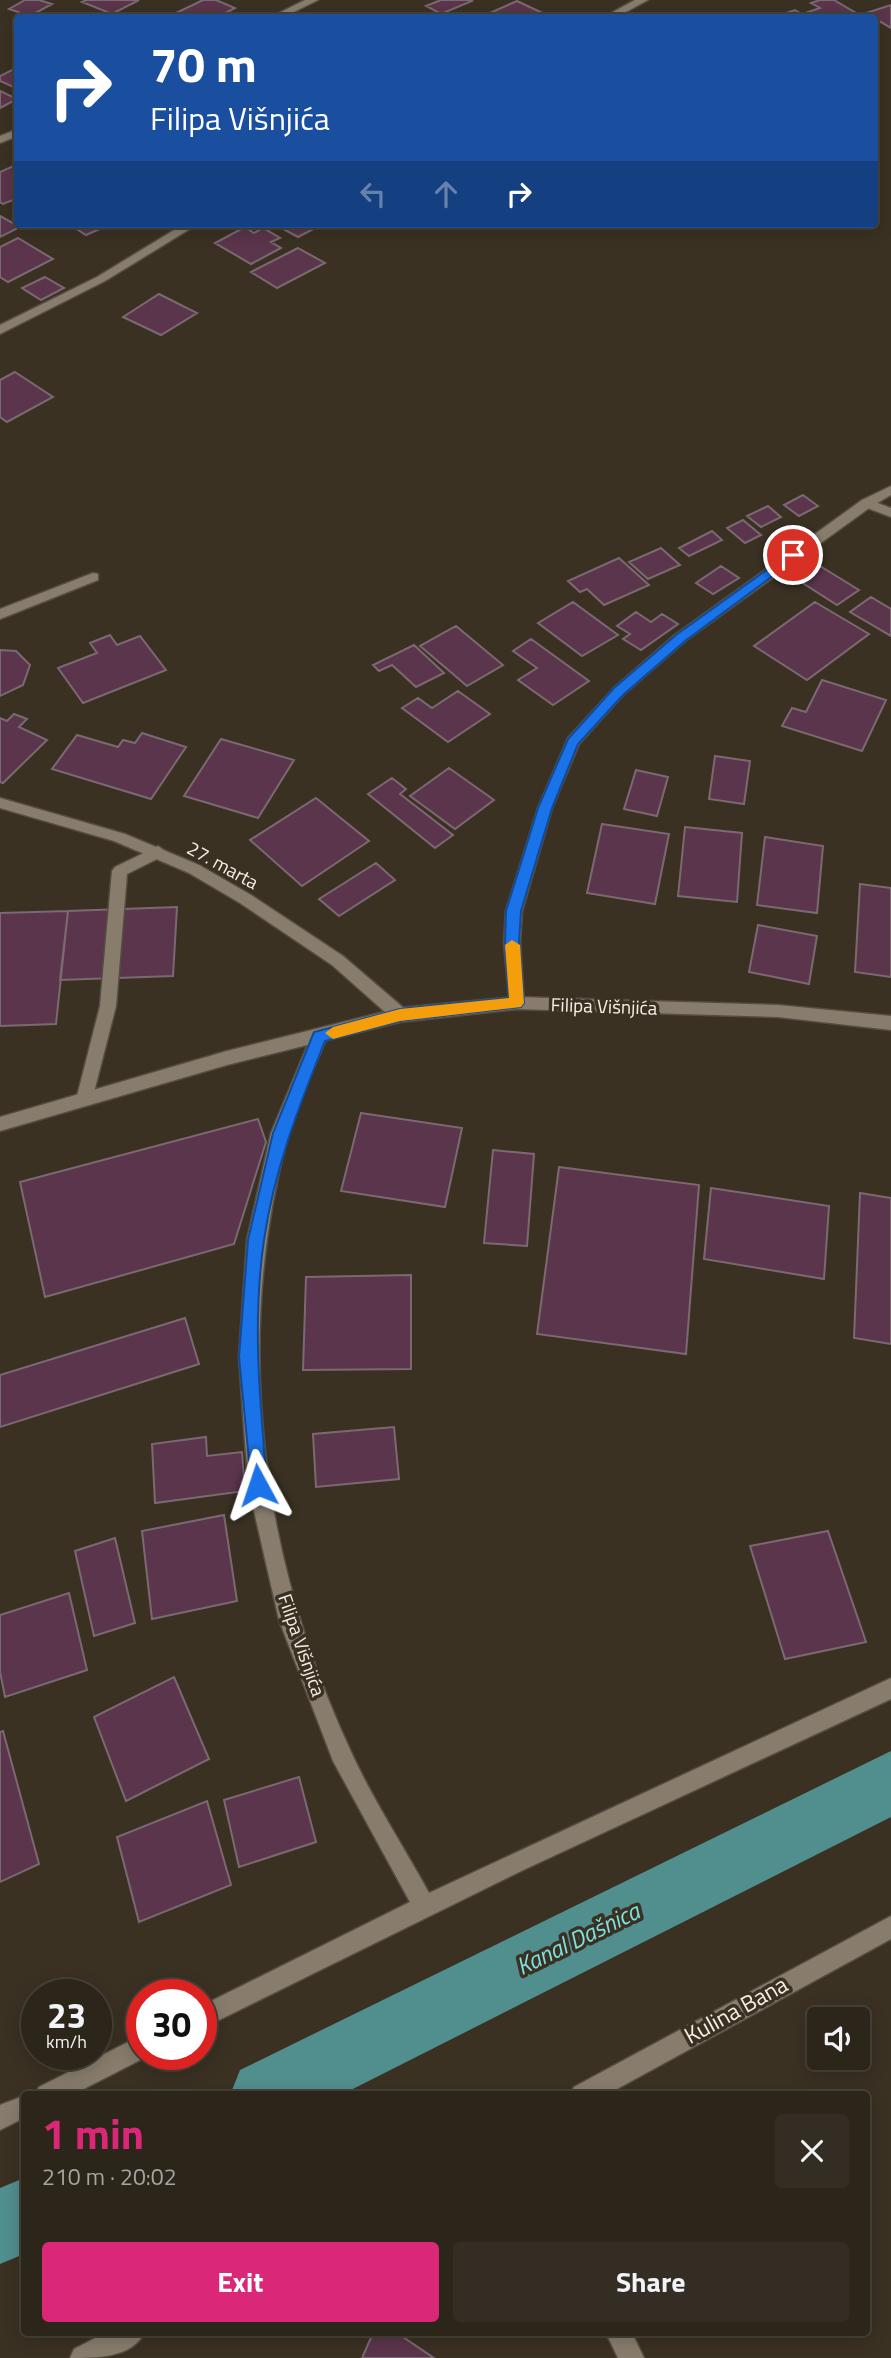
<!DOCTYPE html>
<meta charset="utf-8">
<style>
:root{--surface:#2c251a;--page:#342d23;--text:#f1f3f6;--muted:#a6a5a2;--line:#484239;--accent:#db2777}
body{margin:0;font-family:"Titillium Web",sans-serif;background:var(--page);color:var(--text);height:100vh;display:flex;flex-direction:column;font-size:26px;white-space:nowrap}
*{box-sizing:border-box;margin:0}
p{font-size:23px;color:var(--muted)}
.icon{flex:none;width:38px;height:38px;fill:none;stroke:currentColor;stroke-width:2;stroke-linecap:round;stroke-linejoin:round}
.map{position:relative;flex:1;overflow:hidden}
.panel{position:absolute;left:21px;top:2091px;width:849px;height:245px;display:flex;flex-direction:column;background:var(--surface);border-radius:7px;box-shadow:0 4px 18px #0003,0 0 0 2px var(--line)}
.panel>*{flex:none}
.guide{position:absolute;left:14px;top:14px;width:864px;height:214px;border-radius:7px;box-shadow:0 4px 18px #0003,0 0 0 2px var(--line);background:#1a4fa0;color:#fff;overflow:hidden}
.fabs{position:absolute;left:807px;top:2007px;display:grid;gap:14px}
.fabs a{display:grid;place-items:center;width:63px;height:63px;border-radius:7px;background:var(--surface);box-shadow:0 4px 18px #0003,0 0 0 2px var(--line);font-size:35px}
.speed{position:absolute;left:21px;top:1979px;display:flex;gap:14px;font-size:35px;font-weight:700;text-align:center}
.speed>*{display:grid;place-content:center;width:91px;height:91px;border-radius:50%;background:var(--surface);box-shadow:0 4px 18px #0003,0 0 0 2px var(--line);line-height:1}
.speed small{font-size:18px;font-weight:400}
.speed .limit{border:10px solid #d22;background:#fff;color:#111}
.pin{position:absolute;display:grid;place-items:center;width:60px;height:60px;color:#fff;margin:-30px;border:4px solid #fff;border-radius:50%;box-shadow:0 2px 7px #0007}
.me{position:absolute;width:77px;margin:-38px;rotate:355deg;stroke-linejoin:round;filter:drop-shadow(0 0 5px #0008)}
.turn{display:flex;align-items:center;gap:24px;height:147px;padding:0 21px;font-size:32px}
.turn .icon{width:91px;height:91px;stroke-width:2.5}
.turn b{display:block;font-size:49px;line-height:60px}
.lanes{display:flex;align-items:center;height:66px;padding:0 21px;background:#0003;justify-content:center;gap:35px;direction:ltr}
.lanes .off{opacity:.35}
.round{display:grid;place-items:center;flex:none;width:74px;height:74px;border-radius:7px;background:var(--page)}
.head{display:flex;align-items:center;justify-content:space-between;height:119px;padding:0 21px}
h1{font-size:42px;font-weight:700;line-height:52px;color:var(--accent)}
.button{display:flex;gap:14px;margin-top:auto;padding:14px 21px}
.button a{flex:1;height:80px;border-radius:7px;background:var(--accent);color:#fff;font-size:28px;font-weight:700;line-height:80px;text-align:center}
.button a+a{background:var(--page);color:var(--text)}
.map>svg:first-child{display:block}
</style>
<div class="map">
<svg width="891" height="2358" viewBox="0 0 891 2358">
<rect width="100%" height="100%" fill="#3a3123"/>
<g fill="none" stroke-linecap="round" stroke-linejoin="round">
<path fill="#518e8e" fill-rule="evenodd" d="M891,1751V1817L341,2095H230L240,2070Z
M24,2178V2254L0,2264V2188Z"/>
</g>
<path fill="#5b354b" stroke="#7b6972" stroke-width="2" d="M25,0H39L52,4L30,16L9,9Z
M87,0H139L112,14L82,2Z
M203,0H216L235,8L216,18H190L178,12Z
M441,0H470L472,1L441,14L426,6Z
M820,0H834L861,16L818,18L808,12L820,8L811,3Z
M517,1L551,17L504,18L492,12Z
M891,5V28L866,13Z
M795,10L808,18H771Z
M18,67V89L0,81V76Z
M0,91L17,99L0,108Z
M18,164V198L3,204L0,202V172Z
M0,216L20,227L0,237Z
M69,224H111L86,235Z
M274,224H323L298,237Z
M245,227L254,233L263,228L280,238L271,242L281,248L251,264L215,243Z
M18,238L53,259L8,282L0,277V247Z
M298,248L325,263L277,288L251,272Z
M45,277L64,288L41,300L22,288Z
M159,294L197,313L161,335L123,317Z
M15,372L53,397L7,422L0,417V380Z
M803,495L818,506L799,516L784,505Z
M768,506L781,517L761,527L747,516Z
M743,520L761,535L745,543L727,528Z
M712,531L722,540L689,556L679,548Z
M661,548L680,565L648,579L629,562Z
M619,558L649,585L604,605L587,589L580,592L568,581Z
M721,566L739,578L713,594L696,583Z
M820,566L859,590L837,605L798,580Z
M871,597L891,609V636L850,612Z
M573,602L618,635L582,656L538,623Z
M815,602L869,634L807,680L754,646Z
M636,612L651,622L662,614L678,624L641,650L623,639L630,634L617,626Z
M456,626L503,665L467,686L420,646Z
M110,635L117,645L140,636L166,670L83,703L58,668L97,653L90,643Z
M531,639L589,681L553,705L518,680L537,668L513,651Z
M414,645L444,673L416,687L392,665L379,671L373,665Z
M0,650L16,651L30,665L23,685L0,696Z
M822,680L886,700L862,751L782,726L792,708L806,712Z
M458,691L490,714L448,742L402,708L418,698L432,708Z
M14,714L27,719L19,727L47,740L3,783L0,782V718L7,721Z
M142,733L186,747L151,799L52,769L77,735L118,747L123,740L135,743Z
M221,739L294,760L258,818L184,796Z
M715,756L750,761L744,804L709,799Z
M449,768L494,800L455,829L410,796Z
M636,770L668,777L657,816L624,809Z
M392,778L406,789L400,794L453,835L435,848L368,794Z
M316,798L369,841L302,886L250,840Z
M602,824L669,834L655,904L587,893Z
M685,827L742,833L737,902L678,896Z
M765,837L823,846L817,913L757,905Z
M376,863L395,880L339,916L319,899Z
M860,884L891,888V977L855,972Z
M177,907L173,976L60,980L68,911Z
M68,911L56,1024L0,1026V913Z
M758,925L817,936L809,984L749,972Z
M361,1113L462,1128L445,1207L341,1191Z
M258,1119L266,1142L234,1244L45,1297L20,1182Z
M493,1150L534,1154L527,1246L484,1243Z
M559,1167L699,1185L686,1354L537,1334Z
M711,1188L829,1206L824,1279L704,1259Z
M860,1193L891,1198V1344L854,1338Z
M411,1275V1369L303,1370L306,1277Z
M185,1318L199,1364L0,1427V1375Z
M394,1427L399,1479L316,1487L313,1434Z
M206,1437L207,1456L242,1452L245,1491L155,1503L152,1444Z
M224,1515L237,1601L152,1619L142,1531Z
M828,1531L866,1642L785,1659L750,1546Z
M115,1538L135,1623L94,1636L75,1551Z
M69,1593L87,1670L5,1697L0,1672V1615Z
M174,1677L209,1759L126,1801L94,1717Z
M3,1731L39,1864L0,1882V1732Z
M299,1777L316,1842L239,1867L224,1800Z
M207,1801L231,1885L139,1922L117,1837Z
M373,2333H397L434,2358H362Z"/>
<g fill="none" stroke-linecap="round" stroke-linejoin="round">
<g stroke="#544d41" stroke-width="3">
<path id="service" d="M93,573L98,574V580L0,619V609Z
M158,846L166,852L163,856L127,874L116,1006L92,1100L90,1105H78L76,1100L100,1006L112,871L115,867Z"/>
</g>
<g stroke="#544d41" stroke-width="3">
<path id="minor" d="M305,0H318L282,18H269Z
M635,0H648L615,18H602Z
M18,129V136L0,143V136Z
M184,224H198L105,281L0,334V325L97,277Z
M867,499L891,508V517L862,506L861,503Z
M319,1030L325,1032L327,1037C314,1069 297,1102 288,1135C232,1344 261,1559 352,1754C374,1802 404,1847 429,1893L891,1678V1699L519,1872L201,2029V2006L410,1902L333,1761L279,1620L248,1485L239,1357L247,1240L271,1133L311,1037L313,1032Z
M891,1916V1939L606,2095H570L574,2087Z
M142,2035V2054L150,2055L72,2095H35L39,2087Z
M26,2095L24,2118L0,2130V2105Z
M105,2333H144C132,2358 95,2358 70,2358L74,2349Z
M606,2333H632L644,2358H618Z"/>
</g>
<g stroke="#544d41" stroke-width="3">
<path id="tertiary" d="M891,486V495L872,506L685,641L624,694L579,744L552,808L522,911L520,942L524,1003L516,1009L510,1008L504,942L506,911L538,808L568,738L614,688L675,635L862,500Z
M0,798L125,834L199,865L251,895L343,956L406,1010L408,1015L406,1020H394L332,965L240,903L189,873L114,841L0,808Z"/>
</g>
<g stroke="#544d41" stroke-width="3">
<path id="secondary" d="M516,997L778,1005L891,1016V1030L778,1017L516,1009L400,1022L227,1065L0,1131V1117L227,1051L400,1008Z"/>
</g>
<use href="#service" fill="#887d6d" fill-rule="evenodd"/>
<use href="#minor" fill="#887d6d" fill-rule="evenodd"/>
<use href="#tertiary" fill="#887d6d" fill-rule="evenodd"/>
<use href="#secondary" fill="#887d6d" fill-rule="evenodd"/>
</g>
<path fill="#1a73e8" stroke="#114b97" stroke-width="2" d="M793,551L799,555L797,558L685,641L623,695L578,744L552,808L521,911L519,942L524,1003L521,1007L400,1021L325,1041C299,1106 274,1170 264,1240C252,1321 260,1403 267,1485L264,1491L258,1493L252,1491L239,1357L248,1240L273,1133L314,1032L400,1009L509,998L505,942L506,911L538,808L568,739L614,688L676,635Z"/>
<path fill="#f59e0b" d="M512,940L520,945L524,1003L521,1007L400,1021L333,1039L325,1033L333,1027L400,1009L509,998L505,945Z"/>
<g text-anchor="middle" stroke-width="7" stroke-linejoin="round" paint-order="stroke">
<g font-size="19" fill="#f5f0e7" stroke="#3a3123">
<text transform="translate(223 865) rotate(29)" y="7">27. marta</text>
<text transform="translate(604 1006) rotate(2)" y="7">Filipa Višnjića</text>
<text transform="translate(302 1645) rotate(71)" y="7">Filipa Višnjića</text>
</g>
<g font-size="23" fill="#f5f0e7" stroke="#3a3123">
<text transform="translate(736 2010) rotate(-29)" y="8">Kulina Bana</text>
</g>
<g font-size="24" font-style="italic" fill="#7fe2e2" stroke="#3a3123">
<text transform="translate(578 1939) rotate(-26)" y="8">Kanal Dašnica</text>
</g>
</g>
</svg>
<div class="fabs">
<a><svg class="icon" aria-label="sound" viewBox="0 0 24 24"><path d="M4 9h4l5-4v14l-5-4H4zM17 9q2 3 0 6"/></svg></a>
</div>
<div class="speed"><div>23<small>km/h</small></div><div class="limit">30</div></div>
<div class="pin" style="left:793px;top:555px;background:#d93025"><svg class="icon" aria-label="arrive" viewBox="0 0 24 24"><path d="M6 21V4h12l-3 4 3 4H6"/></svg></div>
<svg class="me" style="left:258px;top:1485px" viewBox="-20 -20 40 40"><path d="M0-17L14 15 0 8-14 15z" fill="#1a73e8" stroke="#fff" stroke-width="4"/></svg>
<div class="guide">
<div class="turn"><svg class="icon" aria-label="right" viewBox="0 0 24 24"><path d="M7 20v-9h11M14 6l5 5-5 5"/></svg><div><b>70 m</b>Filipa Višnjića</div></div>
<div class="lanes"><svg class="icon off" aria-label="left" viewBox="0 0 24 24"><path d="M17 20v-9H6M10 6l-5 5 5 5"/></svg><svg class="icon off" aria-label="ahead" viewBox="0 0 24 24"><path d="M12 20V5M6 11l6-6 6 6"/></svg><svg class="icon" aria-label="right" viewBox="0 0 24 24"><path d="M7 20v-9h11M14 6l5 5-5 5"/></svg></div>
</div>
<section class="panel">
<div class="head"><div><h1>1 min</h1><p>210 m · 20:02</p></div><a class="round"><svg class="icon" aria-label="close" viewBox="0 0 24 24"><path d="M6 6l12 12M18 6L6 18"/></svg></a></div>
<div class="button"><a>Exit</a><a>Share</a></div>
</section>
</div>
